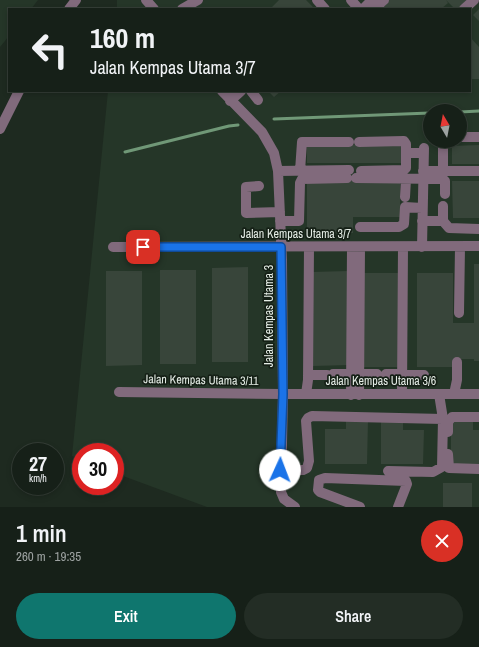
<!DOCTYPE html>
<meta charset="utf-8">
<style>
:root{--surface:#162018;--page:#232d25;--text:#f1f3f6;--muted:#9ea3a2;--line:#353e37;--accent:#0f766e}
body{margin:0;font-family:"Archivo Narrow",sans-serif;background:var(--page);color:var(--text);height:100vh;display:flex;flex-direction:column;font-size:15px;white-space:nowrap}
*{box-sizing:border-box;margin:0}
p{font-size:13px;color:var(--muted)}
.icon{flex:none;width:22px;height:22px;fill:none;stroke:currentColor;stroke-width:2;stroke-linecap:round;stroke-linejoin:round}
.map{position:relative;height:507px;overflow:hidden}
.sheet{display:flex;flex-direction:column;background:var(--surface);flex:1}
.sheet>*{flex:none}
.banner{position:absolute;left:8px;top:8px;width:463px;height:84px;border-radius:0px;box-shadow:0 2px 6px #0003,0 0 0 1px var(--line);background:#162018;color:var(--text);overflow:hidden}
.needle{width:26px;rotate:350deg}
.tools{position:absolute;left:423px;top:104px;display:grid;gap:8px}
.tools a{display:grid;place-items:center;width:44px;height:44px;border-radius:50%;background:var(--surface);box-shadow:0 2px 6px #0003,0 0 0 1px var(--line);font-size:20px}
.speed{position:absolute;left:12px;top:443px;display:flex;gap:8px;font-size:20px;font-weight:700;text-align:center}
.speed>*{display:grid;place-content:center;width:52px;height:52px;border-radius:50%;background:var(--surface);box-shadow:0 2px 6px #0003,0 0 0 1px var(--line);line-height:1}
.speed small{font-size:10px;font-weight:400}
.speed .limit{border:6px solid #d22;background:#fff;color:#111}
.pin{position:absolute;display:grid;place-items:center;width:34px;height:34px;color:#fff;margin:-17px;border-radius:8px;box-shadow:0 2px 6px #0006}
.me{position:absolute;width:44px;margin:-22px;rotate:2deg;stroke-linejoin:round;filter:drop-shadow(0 0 3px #0008)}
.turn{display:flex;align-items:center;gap:14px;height:84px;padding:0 16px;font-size:18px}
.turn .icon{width:52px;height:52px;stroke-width:2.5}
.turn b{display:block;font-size:28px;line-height:34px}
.round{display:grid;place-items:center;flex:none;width:42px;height:42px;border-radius:21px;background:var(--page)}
.summary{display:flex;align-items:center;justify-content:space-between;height:68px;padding:0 16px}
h1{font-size:24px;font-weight:600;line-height:30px}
.button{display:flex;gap:8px;margin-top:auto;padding:8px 16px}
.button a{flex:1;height:46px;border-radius:24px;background:var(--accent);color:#fff;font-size:16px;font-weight:600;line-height:46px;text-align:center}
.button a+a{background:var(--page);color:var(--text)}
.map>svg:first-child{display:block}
</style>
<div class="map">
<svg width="479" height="507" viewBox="0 0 479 507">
<rect width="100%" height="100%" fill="#1e2a20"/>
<path fill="#253628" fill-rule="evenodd" d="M0,0H38L31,9H9V36L0,47Z
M117,0H479V507H207L115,473V452H81V460L72,456L108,91H470V9H117ZM430,111H460V141H430Z"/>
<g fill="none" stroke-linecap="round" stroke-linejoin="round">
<path stroke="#709877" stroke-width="3" d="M460,112L479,111
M274,119L430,113
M125,152L229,126L238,125"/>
</g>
<path fill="#38453a" d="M279,0H306L315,9H270Z
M387,0H446L448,3L441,9H386L382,4Z
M446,0H467L458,9H455Z
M479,9V21L473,15Z
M470,37L479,47V79H470Z
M268,91H281L274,97Z
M307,145H401V163H307Z
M479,145V164H452V146Z
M307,180H400V217H353V233L307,234Z
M452,181H479V218H453Z
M474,264H479V361H474V359H453V367H417V273H453V323H474Z
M248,267V362H212V268Z
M160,270H196V364H160Z
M106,271H142V365L106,366Z
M348,271L349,365L313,366L312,272Z
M364,273H400V367H364Z
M346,420H368L367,464H325V429H346Z
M381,420H403V430H424L423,464H381Z
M451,420H473V430H479V464H451Z
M443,483H472V507H443Z"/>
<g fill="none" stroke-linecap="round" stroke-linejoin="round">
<path stroke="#816a7c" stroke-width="10" d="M146,0L154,9
M317,0L325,9
M351,0L359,9
M69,9L76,0
M182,9L198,0
M363,9L372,0
M380,9L377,6L384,0
M464,9L474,0
M222,91L262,132L274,153L278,171L282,260L283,394L281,492L284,499L295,507
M251,91L258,100
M230,101L241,91
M0,129L19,91
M460,137H479
M443,141V171
M359,142L404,141L406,144V153H423
M278,171L349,170
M300,171L302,142H349
M361,171L404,170L406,168V153
M423,171H479
M356,178L443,179L445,181V194
M259,186L246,187V213L280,212
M405,197L406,179
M280,221H299L300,183L302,179L347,178
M422,221H443L449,228L479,229
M443,221V206
M360,227H399L404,224L405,207L422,208
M113,247L479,246
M422,247L424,148
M459,313L460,247
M333,374H351
M359,374H377
M386,374H402
M308,375H327
M408,375H424
M119,392L283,394H479
M306,394L308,380L309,247
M402,394L403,247
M454,394L457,380V362
M351,395L352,247
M359,395L360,247
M448,432V422L452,417H479
M448,454L449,468L479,469
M281,470H303L307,468L309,461L306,421L308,418L312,416L443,419
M388,471L433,472L442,467L443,419L439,394
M360,507L320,492L318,490L319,480L325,478L406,481L407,484L398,507"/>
</g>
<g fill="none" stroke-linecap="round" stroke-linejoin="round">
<g stroke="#114b97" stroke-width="10">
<path id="route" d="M143,247H281L283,394L280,470"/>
</g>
<use href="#route" stroke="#1a73e8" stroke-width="7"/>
</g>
<g text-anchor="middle" stroke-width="3.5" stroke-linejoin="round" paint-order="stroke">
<g font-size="12" fill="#e5ede6" stroke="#152016">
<text x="296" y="238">Jalan Kempas Utama 3/7</text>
<text transform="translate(269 316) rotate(-90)" y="4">Jalan Kempas Utama 3</text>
<text transform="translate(201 380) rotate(1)" y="4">Jalan Kempas Utama 3/11</text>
<text x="381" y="385">Jalan Kempas Utama 3/6</text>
</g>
</g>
</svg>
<div class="tools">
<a><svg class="needle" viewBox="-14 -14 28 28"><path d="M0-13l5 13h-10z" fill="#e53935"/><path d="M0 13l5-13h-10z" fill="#9ea3a2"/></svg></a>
</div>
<div class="speed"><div>27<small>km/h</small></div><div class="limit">30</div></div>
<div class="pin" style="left:143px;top:247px;background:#d93025"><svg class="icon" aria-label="arrive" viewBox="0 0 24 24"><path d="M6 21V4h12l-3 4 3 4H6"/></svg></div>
<svg class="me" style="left:280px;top:470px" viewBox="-20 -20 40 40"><circle r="19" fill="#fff"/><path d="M0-13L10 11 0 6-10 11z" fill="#1a73e8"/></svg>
<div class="banner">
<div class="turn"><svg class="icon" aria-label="left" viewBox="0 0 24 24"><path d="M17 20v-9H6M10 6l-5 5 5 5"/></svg><div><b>160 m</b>Jalan Kempas Utama 3/7</div></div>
</div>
</div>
<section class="sheet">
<div class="summary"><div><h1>1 min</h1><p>260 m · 19:35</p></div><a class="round" style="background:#d93025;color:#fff"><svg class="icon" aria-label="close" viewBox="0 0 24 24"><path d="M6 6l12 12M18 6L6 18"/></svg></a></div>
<div class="button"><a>Exit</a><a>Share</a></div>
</section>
